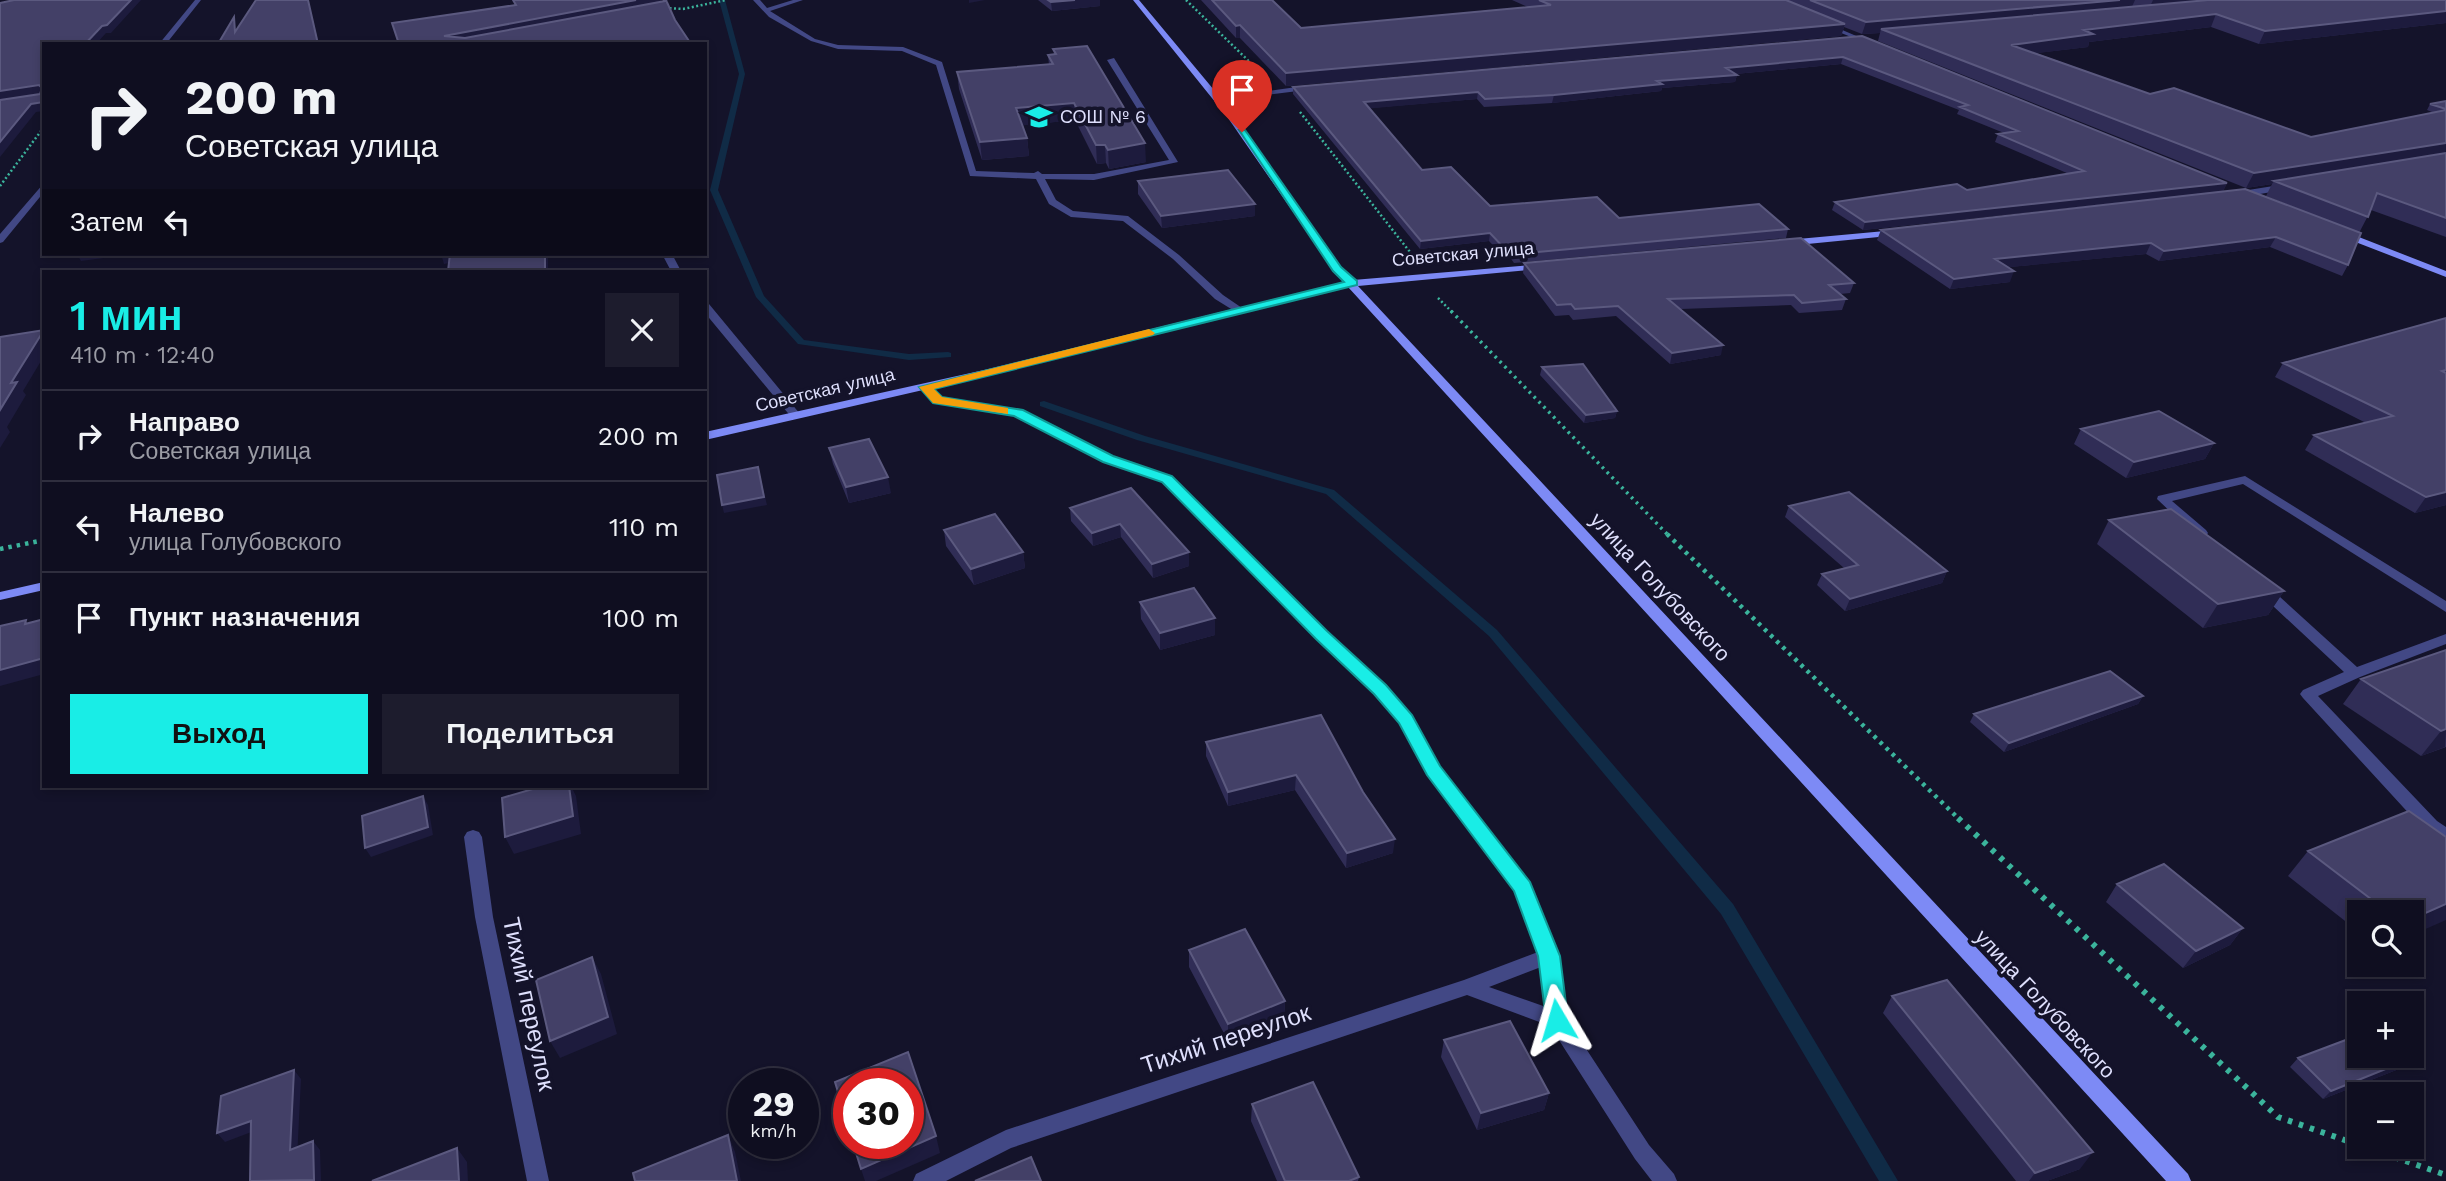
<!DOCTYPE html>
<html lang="ru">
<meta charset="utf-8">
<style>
:root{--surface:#0f0e20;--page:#1d1c2d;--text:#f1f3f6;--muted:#9b9ca5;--line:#2f2e3e;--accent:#19ede6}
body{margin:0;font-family:"Work Sans",sans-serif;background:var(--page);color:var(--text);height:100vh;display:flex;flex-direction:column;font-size:26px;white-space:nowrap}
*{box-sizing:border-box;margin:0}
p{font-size:23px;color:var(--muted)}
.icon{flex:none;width:38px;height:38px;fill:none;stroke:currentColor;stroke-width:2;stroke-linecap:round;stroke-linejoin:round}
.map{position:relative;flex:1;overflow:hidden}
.details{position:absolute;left:42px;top:270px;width:665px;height:518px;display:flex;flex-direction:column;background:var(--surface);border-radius:0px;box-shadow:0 4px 10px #0003,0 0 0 2px var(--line)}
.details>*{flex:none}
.guide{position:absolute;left:42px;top:42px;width:665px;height:214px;border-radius:0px;box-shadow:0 4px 10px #0003,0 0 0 2px var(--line);background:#0f0e20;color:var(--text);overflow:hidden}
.tools{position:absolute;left:2347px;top:900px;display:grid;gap:14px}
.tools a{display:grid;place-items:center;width:77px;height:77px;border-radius:0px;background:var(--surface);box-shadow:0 4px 10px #0003,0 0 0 2px var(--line);font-size:35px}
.speed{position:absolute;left:728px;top:1068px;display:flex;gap:14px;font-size:35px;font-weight:700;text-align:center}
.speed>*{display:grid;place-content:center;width:91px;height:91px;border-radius:50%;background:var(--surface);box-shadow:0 4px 10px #0003,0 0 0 2px var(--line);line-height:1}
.speed small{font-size:18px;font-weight:400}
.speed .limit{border:10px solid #d22;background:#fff;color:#111}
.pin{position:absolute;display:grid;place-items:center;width:60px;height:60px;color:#fff;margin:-72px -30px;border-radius:50% 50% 50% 0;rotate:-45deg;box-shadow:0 0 7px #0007}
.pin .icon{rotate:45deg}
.me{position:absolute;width:77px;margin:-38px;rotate:353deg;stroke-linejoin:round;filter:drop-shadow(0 0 5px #0008)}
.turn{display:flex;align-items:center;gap:24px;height:147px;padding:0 28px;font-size:32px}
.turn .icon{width:91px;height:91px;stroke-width:2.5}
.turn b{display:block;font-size:49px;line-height:60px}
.then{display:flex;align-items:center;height:66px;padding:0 28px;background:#0003;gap:14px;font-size:26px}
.round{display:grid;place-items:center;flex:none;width:74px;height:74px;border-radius:0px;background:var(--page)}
.head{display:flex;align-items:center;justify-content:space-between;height:119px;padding:0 28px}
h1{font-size:42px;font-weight:600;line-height:52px;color:var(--accent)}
.action{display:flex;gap:14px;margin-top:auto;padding:14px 28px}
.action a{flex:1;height:80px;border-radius:0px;background:var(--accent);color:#111;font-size:28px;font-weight:600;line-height:80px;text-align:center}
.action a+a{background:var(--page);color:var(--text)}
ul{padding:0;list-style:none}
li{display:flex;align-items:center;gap:21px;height:91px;padding:0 28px;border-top:2px solid var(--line)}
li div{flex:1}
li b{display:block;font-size:26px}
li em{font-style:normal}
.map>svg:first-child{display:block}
</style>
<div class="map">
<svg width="2446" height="1181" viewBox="0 0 2446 1181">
<rect width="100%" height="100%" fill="#14132a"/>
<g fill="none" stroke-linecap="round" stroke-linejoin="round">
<path fill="#102b46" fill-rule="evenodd" d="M719,0H725L745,74L718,190L764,296L804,340L909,354L948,352L951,353V357L909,360L798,344L756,297L710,190L739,74Z
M1044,401L1145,436L1334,490L1497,630L1733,904L1898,1181H1879L1721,914L1489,636L1326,494L1137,440L1040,406V402Z"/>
<path stroke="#3bb49c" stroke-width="2.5" stroke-dasharray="2 2.5" stroke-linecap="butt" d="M1186,0L1261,73
M665,8L683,9L726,0
M1300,112L1413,256
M0,186L44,127
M1438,298L1453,313"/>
<path stroke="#3bb49c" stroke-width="3.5" stroke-dasharray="2.5 4.5" stroke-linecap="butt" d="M1451,311L1669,536"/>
<path stroke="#3bb49c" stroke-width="4.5" stroke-dasharray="3.5 5" stroke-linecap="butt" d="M1667,534L1960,820
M0,549L44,540"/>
<path stroke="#3bb49c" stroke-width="6" stroke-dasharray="4.5 7" stroke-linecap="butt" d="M1958,818L2278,1117L2359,1145
M2362,1146L2446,1175"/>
<path fill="#424885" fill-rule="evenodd" d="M753,0H760L767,8L793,0H803L770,11L815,39L838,45L903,47L942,62L976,171L1034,173L1038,171L1042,174H1094L1169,160L1107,60L1114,58L1178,162L1094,180L1045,179L1056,200L1073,211L1128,216L1179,255L1223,295L1245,310L1240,313L1236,312L1215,299L1173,259L1123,221L1071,217L1049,204L1036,179L970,176L936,65L902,51L838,49L811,41L769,17Z"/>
<path fill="#424885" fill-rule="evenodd" d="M195,0H201L166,44H159Z
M1822,23H1826L1868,41L1863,42L1822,25Z
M1311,85L1315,87L1314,89L1217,101L1213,99Z
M44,183V192L3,242L0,243V234Z
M2286,184L2289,185V189L2242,197L2238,194L2242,191Z
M662,254H672L681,271H671Z
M705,303L709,304L800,414V418H792L705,313Z
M926,384L930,385L942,397L1022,411L1112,456L1171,476L1326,632L1385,685L1412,715L1440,766L1528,882L1558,956L1566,1018L1649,1145L1674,1174L1677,1181H1652L1635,1159L1550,1026L1467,995L1011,1148L946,1181H913L916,1174L1006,1130L1464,980L1538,952L1514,890L1428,774L1400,722L1375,693L1316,638L1163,482L1104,462L1015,416L934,402L920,387ZM1541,967L1546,1007L1489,987Z
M2245,476L2446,601V612L2243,484L2172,501L2206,530L2208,533L2206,536H2196L2157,499L2158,496Z
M2263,585L2268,586L2357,667L2446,634V644L2360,677L2318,696L2437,821L2446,827V842L2425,831L2303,698L2300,694L2303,690L2344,672L2258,592L2256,589L2258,586Z
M473,830L479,832L482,837L493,917L549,1181H527L475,917L464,837L467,832Z"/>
<path fill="#7d8af5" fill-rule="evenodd" d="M1133,0H1139L1234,114L1340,267L1353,280L1543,264L1545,266L1540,269L1358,286L2188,1174L2191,1181H2166L1348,287L984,376L705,440V432L984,370L1344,282L1334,271L1228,118Z
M1896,230L1901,233L1899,235L1787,246L1782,243L1787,240Z
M2340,232H2346L2446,271V277L2340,236Z
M44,582V590L0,600V592Z"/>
</g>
<path fill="#302d56" d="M1038,0H1100V6L1052,11Z
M1201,0H1272L1301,28L1528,7L1512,0H2446V23L2259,44L2211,27L2089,42L2088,47L2036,53L2150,94L2311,137L2434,113L2427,110L2430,104L2446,101V237L2371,210L2359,233L2266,196L2272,184L2246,188L1878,41L1880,33L1862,34L1844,27L1841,36L1286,86L1240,38H1236Z
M1862,36L2227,183L2223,191L1863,230L1832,210L1835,202L1967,190L2069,174L1995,142L1998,134L2004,133L1957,114L1959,110L1841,64L1735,74L1737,75L1735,82L1662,88L1661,91L1552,103L1484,107L1477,99L1370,108L1422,170L1490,206L1619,218L1788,229L1786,238L1514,263L1509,256H1503L1489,241L1420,249L1293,94V87Z
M1053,49L1146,162L1109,169L1106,163L1097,164L1075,120L1023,125L1027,138L1029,156L982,160L959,89L957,72L1049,65L1048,55L1054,54Z
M1138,181L1255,216L1162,228L1138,194Z
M2245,189L2348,265L2342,276L2270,247L2159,261L2146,254L2009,267L2010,282L1950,289L1877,240L1881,230Z
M1524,263L1854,283L1850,293L1840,294L1846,299L1842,310L1799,313L1791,305L1681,309L1721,355L1670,364L1616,316L1573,320L1569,315L1555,316L1523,273Z
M2446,318V505L2415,513L2305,450L2314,435L2366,423L2275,377L2283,363Z
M1542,367L1617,411L1615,418L1584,423L1540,375Z
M2081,429L2214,443L2205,459L2126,478L2074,444Z
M829,448L891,493L849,503L833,464Z
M1131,488L1189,552V566L1153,578L1121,537L1093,546L1071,521L1070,508Z
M1789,506L1947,571L1942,583L1845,611L1817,585L1822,574L1844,568L1785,517Z
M2109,520L2284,591L2268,615L2203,628L2097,544Z
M944,530L1023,552L1025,568L974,585L946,546Z
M1140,602L1215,618V635L1160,650L1141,619Z
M2446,650V747L2421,756L2343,704L2361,679Z
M2143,696L2138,704L2004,752L1970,722L1974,714Z
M1321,715L1393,853L1346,868L1295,790L1228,806L1206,756V742Z
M2308,851L2412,912H2359V932L2288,876Z
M2117,884L2243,928L2230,945L2183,968L2106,902Z
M1189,950L1285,1001L1284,1018L1228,1041L1189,967Z
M1892,996L2080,1169L2047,1181H2016L1883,1013Z
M1444,1040L1549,1093L1544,1110L1477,1130L1441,1057Z
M2298,1058L2414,1063L2323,1099L2290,1067Z
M1252,1104L1359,1177L1358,1181H1277L1251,1121Z"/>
<path fill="#1d1b3d" d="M131,0H141L111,33H106L96,44H85L102,26Z
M308,0L319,44H318Z
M636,0H661L662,3L450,44L444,36Z
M969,0H985L969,3Z
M1075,0H1100V6L1052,11L1051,2Z
M2120,0H2135L2130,11L1881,29L1880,33L1862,34L1866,22Z
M2153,0H2273L2149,9Z
M2446,11V23L2259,44L2265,31Z
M2216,14L2211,27L2089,42L2088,47L2006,57L2011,45L2084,30Z
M1845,24L1841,36L1286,86V73Z
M1240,25V38H1236V26Z
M1843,57L1841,64L1724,75L1726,68Z
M1737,75L1735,82L1662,88L1661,91L1552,103L1554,95L1657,81Z
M39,85L44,93L0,100V91Z
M1478,92L1477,99L1364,109V102Z
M44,102V111L36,112L0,157V142L31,104Z
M1074,103L1075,120L1017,126L1016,108Z
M1027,138L1029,156L982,160L980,142Z
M1145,143L1146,162L1109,169L1108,150Z
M2446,143V156L2274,181L2272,184L2246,188L2254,173Z
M1096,145H1105L1106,163L1097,164Z
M2227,183L2223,191L1863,230L1865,222Z
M1255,204V216L1162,228L1161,216Z
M1490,233L1489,241L1420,249L1421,241Z
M2276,237L2270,247L2159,261L2164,251Z
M2151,243L2146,254L1991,269L1995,259Z
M1504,248H1510L1509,256H1503Z
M77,254H134L81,261Z
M441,254H451L454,262L444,264Z
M545,254H548V271H545Z
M2014,271L2010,282L1950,289L1954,279Z
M44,331V356L23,391L26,395L7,427L10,432L0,448V410L11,383Z
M1723,345L1721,355L1670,364L1672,353Z
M1617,411L1615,418L1584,423L1586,415Z
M2214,443L2205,459L2126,478L2134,462Z
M758,467L767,505L724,513L722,505Z
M888,477L891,493L849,503L846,487Z
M2446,492V505L2415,513L2426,497Z
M1120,524L1121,537L1093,546L1092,533Z
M1023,552L1025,568L974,585L971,569Z
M1189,552V566L1153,578L1152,564Z
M1947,571L1942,583L1845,611L1850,599Z
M2284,591L2268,615L2203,628L2218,604Z
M1215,618V635L1160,650V633Z
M44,658V674L0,686V670Z
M2143,696L2138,704L2004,752L2009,743Z
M2446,729L2445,747L2421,756L2441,731Z
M1296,775L1295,790L1228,806V792Z
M569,786H571L576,796L581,834L514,854L505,837Z
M423,796L428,805L433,835L371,857L365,848Z
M1395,839L1393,853L1346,868L1347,853Z
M2446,904V920L2412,935V919Z
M2243,928L2230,945L2183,968L2196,951Z
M592,957L601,974L617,1034L560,1058L550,1041Z
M1285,1001L1284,1018L1228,1041V1024Z
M2423,1054L2414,1063L2323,1099L2331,1091Z
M294,1070L301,1079L297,1159L290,1150Z
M1549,1093L1544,1110L1477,1130L1481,1113Z
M251,1121L259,1129L225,1142L217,1133Z
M728,1135L735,1152L741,1181H737Z
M936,1136L940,1153L876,1181H865L861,1169Z
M313,1141L320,1150L321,1181H312Z
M457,1148L467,1162L468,1181H459Z
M2093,1152L2080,1169L2047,1181H2029L2035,1173Z"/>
<path fill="#434067" stroke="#5b597f" stroke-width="2" d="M14,0H131L107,25L102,26L85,44H44V102L31,104L0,142V100L40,94L42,88L39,85L0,91V3Z
M256,0H308L318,44H218L234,17L235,32Z
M513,0H636L444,36L465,38L665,1L663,0H666L675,20L691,44H399L392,23L516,5Z
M1048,0H1075L1051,2Z
M1212,0H1272L1301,28L1551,5L1539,0H1786L1845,24L1286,73L1240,25L1236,26Z
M1810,0H2120L1866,22Z
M2208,0H2446V11L2265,31L2216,14L2084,30L2093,34L2011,45L2150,94L2174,88L2311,137L2446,110V143L2254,173L1881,29Z
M1862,36L2227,183L1865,222L1835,202L1957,184L1967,190L2084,171L1998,134L2018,131L1960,107L1968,105L1843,57L1726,68L1737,75L1657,81L1662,84L1554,95L1485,99L1478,92L1364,102L1422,170L1451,167L1490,206L1597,197L1619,218L1759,204L1788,229L1516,254L1510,248H1504L1490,233L1421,241L1293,87Z
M1087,46L1145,143L1108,150L1105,145H1096L1074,103L1016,108L1027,138L980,142L957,72L1053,64L1048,55L1056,54L1053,49Z
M2446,101V109L2430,104Z
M2446,153V218L2377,193L2368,217L2274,181Z
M1228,170L1255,204L1161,216L1138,181Z
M2245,189L2361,233L2348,265L2276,237L2164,251L2151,243L1995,259L2014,271L1954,279L1881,230Z
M1801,238L1854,283L1829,285L1846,299L1802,303L1794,295L1668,299L1723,345L1672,353L1618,306L1575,309L1571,304L1557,305L1524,263Z
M450,254H545V271H448Z
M2446,318V370L2442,371L2446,373V492L2426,497L2314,435L2393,416L2283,363Z
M44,330L11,383L17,382L0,410V337Z
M1583,364L1617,411L1586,415L1542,367Z
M2159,411L2214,443L2134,462L2081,429Z
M869,439L888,477L846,487L829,448Z
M758,467L764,497L722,505L717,475Z
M1131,488L1189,552L1152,564L1120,524L1092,533L1070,508Z
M1849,492L1947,571L1850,599L1822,574L1858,565L1789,506Z
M2171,509L2284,591L2218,604L2109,520Z
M995,514L1023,552L971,569L944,530Z
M1194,588L1215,618L1160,633L1140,602Z
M44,619V658L0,670V626L26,620L25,624Z
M2446,650V729L2441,731L2361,679Z
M2110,671L2143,696L2009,743L1974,714Z
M1321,715L1363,792L1395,839L1347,853L1296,775L1228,792L1206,742Z
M543,786H569L573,816L505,837L502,798Z
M423,796L428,827L365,848L362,816Z
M2409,811L2446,837V904L2412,919V912H2388L2308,851Z
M2164,864L2243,928L2196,951L2117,884Z
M1245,929L1285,1001L1228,1024L1189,950Z
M592,957L608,1017L550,1041L536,980Z
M1947,980L2093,1152L2035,1173L1892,996Z
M1510,1021L1549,1093L1481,1113L1444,1040Z
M2359,1035V1055H2412V1045L2423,1054L2331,1091L2298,1058Z
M908,1052L936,1136L861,1169L853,1143H908V1083H849V1128L835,1082Z
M294,1070L290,1150L313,1141L314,1180L250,1181L251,1121L217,1133L221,1096Z
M1313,1082L1359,1177L1349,1181H1285L1252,1104Z
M728,1135L737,1181H635L633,1173Z
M457,1148L459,1181H372Z
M1031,1157L1041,1181H975Z"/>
<path fill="#19ede6" stroke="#109a96" stroke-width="2" d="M1239,130H1245L1341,267L1357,281V285L934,389L942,397L1023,410L1113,456L1172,476L1327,631L1386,685L1412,715L1440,766L1530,882L1560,956L1568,1020L1565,1027L1557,1029L1549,1027L1546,1020L1538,956L1514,891L1427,775L1399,723L1374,694L1316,639L1162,482L1103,462L1014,416L933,403L919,387L1344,282L1333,271Z"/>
<path fill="#f59e0b" d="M1149,329L1155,333L1153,335L934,389L942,397L1008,408V414L933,403L919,387Z"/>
<defs>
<g id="school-bare" transform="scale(2.1)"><path d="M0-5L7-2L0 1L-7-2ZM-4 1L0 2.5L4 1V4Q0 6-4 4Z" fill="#19ede6" stroke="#14132a" stroke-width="2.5" paint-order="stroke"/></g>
</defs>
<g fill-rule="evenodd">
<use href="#school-bare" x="1039" y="117"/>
</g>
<g text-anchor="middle" stroke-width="7" stroke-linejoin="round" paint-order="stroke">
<g font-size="18" fill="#dedffc" stroke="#14132a" text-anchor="start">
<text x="1060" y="123">СОШ № 6</text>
</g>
<g font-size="18" fill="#dedffc" stroke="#14132a">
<text transform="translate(1463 254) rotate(-5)" y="6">Советская улица</text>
<text transform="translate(825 390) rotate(-13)" y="6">Советская улица</text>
</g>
<g font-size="21" fill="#dedffc" stroke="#14132a">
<text transform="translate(1660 587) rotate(47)" y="7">улица Голубовского</text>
<text transform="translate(2045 1004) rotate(47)" y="7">улица Голубовского</text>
</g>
<g font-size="24" fill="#dedffc" stroke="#14132a">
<text transform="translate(529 1004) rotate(78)" y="8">Тихий переулок</text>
<text transform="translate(1226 1039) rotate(-18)" y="8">Тихий переулок</text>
</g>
</g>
</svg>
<div class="tools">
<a><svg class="icon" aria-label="search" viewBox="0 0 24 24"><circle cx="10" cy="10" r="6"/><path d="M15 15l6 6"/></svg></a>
<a>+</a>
<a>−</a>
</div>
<div class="speed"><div>29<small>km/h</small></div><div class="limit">30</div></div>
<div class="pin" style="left:1242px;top:132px;background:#d93025"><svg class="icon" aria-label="arrive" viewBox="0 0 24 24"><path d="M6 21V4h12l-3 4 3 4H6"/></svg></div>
<svg class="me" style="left:1557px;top:1020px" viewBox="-20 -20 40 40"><path d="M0-17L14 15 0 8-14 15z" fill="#19ede6" stroke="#fff" stroke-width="4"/></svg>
<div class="guide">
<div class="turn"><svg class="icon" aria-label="right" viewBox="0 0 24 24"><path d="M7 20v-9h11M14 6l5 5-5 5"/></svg><div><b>200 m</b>Советская улица</div></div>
<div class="then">Затем<svg class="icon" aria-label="left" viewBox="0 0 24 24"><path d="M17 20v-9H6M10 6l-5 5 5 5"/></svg></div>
</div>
<section class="details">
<div class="head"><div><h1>1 мин</h1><p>410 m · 12:40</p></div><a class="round"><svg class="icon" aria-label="close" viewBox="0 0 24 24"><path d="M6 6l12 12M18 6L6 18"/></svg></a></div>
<ul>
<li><svg class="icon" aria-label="right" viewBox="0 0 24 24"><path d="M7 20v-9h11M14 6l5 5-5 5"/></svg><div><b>Направо</b><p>Советская улица</p></div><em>200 m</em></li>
<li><svg class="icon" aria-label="left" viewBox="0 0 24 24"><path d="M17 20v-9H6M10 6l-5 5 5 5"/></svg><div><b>Налево</b><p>улица Голубовского</p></div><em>110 m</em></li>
<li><svg class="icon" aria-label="arrive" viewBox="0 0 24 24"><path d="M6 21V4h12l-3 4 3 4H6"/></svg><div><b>Пункт назначения</b></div><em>100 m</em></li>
</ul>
<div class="action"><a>Выход</a><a>Поделиться</a></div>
</section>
</div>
